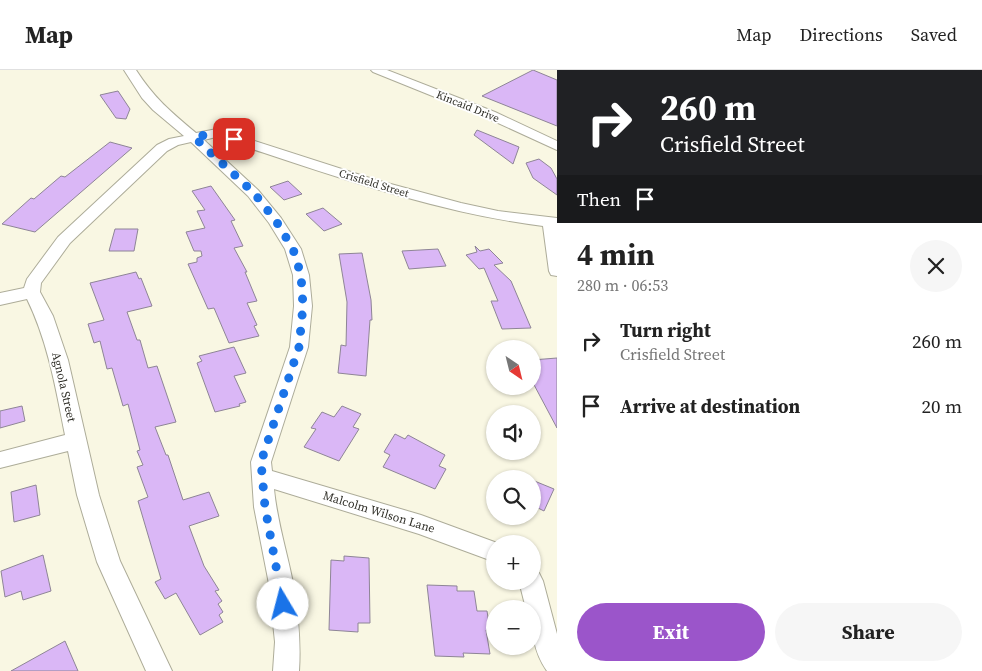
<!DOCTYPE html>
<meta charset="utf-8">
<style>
:root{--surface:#fff;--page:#f6f6f6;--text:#222;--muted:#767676;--line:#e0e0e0;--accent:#9b55ca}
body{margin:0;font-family:"Source Serif 4",serif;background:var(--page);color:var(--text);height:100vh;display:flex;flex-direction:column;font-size:19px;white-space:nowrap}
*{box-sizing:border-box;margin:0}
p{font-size:16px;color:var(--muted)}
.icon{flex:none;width:28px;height:28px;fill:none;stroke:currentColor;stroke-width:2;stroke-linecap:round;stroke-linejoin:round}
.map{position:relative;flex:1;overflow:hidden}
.panel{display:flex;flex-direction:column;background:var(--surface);width:425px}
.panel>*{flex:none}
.guide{background:#202124;color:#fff;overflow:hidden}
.needle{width:32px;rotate:145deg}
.buttons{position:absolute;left:486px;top:270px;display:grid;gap:10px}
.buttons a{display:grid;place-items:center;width:55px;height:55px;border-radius:50%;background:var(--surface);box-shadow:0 1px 4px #0004;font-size:25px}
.pin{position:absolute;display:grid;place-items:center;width:42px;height:42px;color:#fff;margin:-21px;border-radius:10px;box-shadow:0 2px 8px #0006}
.me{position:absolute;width:55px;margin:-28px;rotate:352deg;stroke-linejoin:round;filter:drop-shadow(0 0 4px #0008)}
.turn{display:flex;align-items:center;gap:18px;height:105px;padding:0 20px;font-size:22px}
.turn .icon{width:65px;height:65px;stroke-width:2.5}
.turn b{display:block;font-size:35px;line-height:42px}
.then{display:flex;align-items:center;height:48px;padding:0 20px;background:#0003;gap:10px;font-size:19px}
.round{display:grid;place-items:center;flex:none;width:52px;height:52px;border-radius:26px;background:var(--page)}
.headline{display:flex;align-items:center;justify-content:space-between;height:85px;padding:0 20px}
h1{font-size:30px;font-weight:700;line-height:38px}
.cta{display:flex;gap:10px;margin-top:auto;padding:10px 20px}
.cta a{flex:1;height:58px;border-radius:30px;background:var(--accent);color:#fff;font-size:20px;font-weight:700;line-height:58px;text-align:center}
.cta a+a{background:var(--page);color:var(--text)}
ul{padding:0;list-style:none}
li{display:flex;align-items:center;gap:15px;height:65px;padding:0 20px}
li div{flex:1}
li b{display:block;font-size:19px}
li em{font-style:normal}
header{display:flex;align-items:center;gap:30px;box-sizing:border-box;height:70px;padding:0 25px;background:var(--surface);border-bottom:1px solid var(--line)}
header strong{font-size:24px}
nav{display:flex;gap:28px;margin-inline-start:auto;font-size:18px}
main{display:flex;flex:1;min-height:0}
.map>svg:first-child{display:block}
</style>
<header>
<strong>Map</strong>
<nav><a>Map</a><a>Directions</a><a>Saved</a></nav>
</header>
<main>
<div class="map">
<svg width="557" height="601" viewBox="0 0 557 601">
<rect width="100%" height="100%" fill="#f9f7e3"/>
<path fill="#dab7f6" stroke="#8e8596" d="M533,0L557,10V56L482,26Z
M118,21L130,39L126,49L116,48L100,25Z
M477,60L519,77L513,94L474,65Z
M110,72L132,78L35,162L2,154L31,128L34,129L61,106L65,107Z
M539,89L551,98L557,109V125L533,108L526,93Z
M288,111L302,124L284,130L270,117Z
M211,116L235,150L231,151L243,176L234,178L247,202H245L257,231L247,233L257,255L254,256L259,266L229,273L214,238L208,239L188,194L197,192V188L202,186L201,181H194L186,162L205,158L197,141L205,140L192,121Z
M323,138L342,154L324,161L306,144Z
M115,159H138L134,181H109Z
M475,176L480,181L489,179L503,193L494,195L511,211L531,258L502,259L491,231H498L484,198L479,199L466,185L477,182Z
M438,179L446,196L409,199L402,181Z
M362,183L371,230L372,250H370L366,306L338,303L341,275L346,276L347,232L339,184Z
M136,202L139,209L141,208L152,236L127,242L137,270H140L148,298L157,296L176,352L155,357L166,385H168L183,430L209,422L219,446L189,456L204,496L219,520L215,521L222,531L218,534L223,542L219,545L223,552L200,565L176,523L165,529L155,512L161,509L138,431L148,427L137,397L143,395L137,381L140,380L128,334L123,336L112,298L107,299L100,271L94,273L88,254L104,250L90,213Z
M234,277L246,303L234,306L246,332L239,334L240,336L215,342L197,293L202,291L199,286Z
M557,288V358L532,311V290Z
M22,336L25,351L0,358V341Z
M342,336L361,344L353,357L359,359L339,391L304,377L316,359L311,358L322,342L334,347Z
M395,364L405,369L408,365L445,385L439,396L446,399L435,419L383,397L390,385L384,382Z
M532,410L554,419L544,441L532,435Z
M36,415L40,445L14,452L11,422Z
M43,485L51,521L23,530L21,521L5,527L1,501Z
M344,486L369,488L370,553H358V562L329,560L331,490L344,491Z
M427,515L457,516V521H474L477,541H487L490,560H486L490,584L463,583L464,587L435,586Z
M65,571L78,601H11Z"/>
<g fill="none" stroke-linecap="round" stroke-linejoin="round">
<g stroke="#adac99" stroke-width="2">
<path id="minor" d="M124,0H136C155,29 170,41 196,63L217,59L376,110L461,133L498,141L557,148V206L551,205L549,201L543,156C431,142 323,102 216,67L204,70L258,120L281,148L301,179L309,205L312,236L308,277L271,392L272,401L421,445L500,474H495V492L419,464L274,419C277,451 287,482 293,513C298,543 301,571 299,601H273L275,572L269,514L254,437L251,392L290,277L294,236L293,205L285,179L269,153L248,126L191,72L178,75L167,81L70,173L41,213L40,222L53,246L68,290L99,425L120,491L172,601H146L97,492L77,425L68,381L0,398V382L65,365C56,319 48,272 27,229L0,235V223L24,218L27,209L58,167L157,75L169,69L184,66L153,40L142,28Z
M371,0H387L495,42L557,71V80L487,48L373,2Z
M532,501L539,503L543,511L557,564V601H547C533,581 532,562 532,539H526L519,511H532Z"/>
</g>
<use href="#minor" fill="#fff" fill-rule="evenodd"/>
</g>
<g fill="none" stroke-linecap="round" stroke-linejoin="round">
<path stroke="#1a73e8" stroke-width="9" stroke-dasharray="0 16.2" d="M234,69L217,63L194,67L254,123L276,151L293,179L301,205L303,236L299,277L261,392L265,437L283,534"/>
</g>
<g text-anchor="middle" stroke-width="4" stroke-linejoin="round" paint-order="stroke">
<g font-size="11" fill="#302f28" stroke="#fff">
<text transform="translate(468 36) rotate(22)" y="4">Kincaid Drive</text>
<text transform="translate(374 113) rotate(17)" y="4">Crisfield Street</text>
</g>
<g font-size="12" fill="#302f28" stroke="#fff">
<text transform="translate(64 317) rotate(77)" y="4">Agnola Street</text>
<text transform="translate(379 442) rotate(17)" y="4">Malcolm Wilson Lane</text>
</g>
</g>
</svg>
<div class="buttons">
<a><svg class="needle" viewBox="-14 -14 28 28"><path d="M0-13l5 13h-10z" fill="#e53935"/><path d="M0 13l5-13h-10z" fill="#767676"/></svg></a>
<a><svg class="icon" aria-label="sound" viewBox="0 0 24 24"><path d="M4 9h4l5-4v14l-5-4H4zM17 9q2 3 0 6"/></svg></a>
<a><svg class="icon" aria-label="search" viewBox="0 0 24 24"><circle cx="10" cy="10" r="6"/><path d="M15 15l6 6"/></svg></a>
<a>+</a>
<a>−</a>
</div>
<div class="pin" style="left:234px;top:69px;background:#d93025"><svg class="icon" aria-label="arrive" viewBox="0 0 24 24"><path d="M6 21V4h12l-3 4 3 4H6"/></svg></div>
<svg class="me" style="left:283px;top:534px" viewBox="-20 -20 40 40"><circle r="19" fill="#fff"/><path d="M0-13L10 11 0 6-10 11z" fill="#1a73e8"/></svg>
</div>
<section class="panel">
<div class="guide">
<div class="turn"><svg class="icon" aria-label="right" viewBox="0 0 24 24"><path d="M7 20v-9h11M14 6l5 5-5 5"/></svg><div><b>260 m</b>Crisfield Street</div></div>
<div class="then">Then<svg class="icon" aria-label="arrive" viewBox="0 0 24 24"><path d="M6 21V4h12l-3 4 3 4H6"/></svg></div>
</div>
<div class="headline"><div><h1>4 min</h1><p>280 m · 06:53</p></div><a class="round"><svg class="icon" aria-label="close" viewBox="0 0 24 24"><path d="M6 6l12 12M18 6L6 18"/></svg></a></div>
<ul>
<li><svg class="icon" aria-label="right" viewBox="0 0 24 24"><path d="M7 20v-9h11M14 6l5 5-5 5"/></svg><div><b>Turn right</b><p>Crisfield Street</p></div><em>260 m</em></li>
<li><svg class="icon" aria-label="arrive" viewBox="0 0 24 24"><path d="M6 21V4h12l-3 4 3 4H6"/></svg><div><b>Arrive at destination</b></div><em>20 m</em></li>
</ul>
<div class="cta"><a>Exit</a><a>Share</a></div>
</section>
</main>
